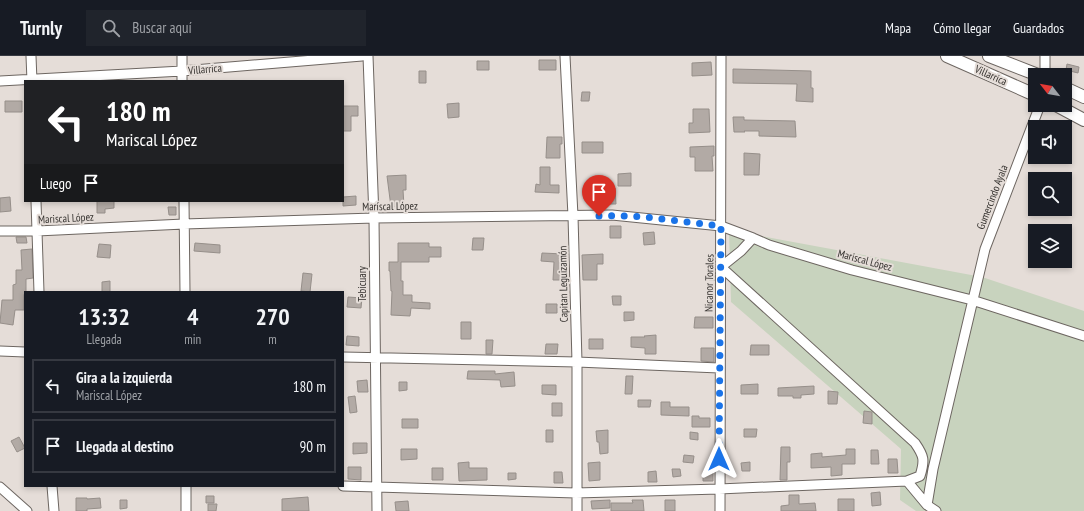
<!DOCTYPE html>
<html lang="es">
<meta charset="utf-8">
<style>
:root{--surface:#171b24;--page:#20242c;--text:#f1f3f6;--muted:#9ea1a6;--line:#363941}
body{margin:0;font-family:"PT Sans Narrow",sans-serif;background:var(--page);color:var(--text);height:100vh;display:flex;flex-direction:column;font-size:15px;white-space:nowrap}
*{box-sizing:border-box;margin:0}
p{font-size:13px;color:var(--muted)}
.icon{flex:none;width:22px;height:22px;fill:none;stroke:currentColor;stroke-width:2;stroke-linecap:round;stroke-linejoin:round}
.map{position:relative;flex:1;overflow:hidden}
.panel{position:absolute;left:24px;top:235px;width:320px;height:196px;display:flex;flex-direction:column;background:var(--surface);border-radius:0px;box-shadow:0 2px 6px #0003}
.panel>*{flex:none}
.hud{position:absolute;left:24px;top:24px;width:320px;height:122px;border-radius:0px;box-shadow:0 2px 6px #0003;background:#202124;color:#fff;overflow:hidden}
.needle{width:26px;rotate:301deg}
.buttons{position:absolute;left:1028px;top:12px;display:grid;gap:8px}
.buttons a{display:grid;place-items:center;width:44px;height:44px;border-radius:0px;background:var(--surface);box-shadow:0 2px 6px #0003;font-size:20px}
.pin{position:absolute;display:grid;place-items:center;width:34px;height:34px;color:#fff;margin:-41px -17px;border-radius:50% 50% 50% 0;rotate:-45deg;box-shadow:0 0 4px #0007}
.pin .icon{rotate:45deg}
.me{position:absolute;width:44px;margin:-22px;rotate:0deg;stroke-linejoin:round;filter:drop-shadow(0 0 3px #0008)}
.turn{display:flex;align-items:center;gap:14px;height:84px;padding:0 16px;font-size:18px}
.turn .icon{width:52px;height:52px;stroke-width:2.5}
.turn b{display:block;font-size:28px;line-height:34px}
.then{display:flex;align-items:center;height:38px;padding:0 16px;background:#0003;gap:8px;font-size:15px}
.eta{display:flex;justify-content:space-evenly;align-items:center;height:68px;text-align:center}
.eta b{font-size:24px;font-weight:600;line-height:28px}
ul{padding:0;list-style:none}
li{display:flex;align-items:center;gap:12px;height:54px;margin:0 8px 6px;padding:0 8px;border:2px solid var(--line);border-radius:0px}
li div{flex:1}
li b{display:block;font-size:15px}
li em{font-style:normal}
header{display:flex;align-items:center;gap:24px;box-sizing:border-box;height:56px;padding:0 20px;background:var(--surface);border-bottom:1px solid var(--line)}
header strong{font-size:19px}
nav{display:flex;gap:22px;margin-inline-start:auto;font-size:14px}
.search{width:280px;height:36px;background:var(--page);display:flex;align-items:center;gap:10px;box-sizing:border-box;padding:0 14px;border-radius:0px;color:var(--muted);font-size:15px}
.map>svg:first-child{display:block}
</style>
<header>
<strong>Turnly</strong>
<div class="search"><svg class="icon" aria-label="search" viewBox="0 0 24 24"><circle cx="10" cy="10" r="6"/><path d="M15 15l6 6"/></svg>Buscar aquí</div>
<nav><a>Mapa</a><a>Cómo llegar</a><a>Guardados</a></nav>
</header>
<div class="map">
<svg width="1084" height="455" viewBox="0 0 1084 455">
<rect width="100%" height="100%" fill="#e5ddd8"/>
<path fill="#c8d3be" d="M729,174L982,221L1084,255V455H916L900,444L901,393L731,246Z"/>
<path fill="#b2aaa5" stroke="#968f8a" d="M539,4H556V14H539Z
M477,5H489V14H477Z
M711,6L712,19L692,20V7Z
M1067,8L1079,11L1078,17L1066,14Z
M733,13L811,15V32H813V46L796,45L797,28L733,27Z
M419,15H426V27H419Z
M582,36H590L589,45H581Z
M5,45H22V56H5Z
M459,47V61L448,62L447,48Z
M343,50H358V60H351V75H343Z
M693,53H709L710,76L689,77V67H693Z
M733,61H744V64L795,65L796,81L759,80V75H744L745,76H734Z
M547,81H562V88H560V102H546Z
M582,86H603V97H582Z
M714,90V100H712L713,115H695V101H690V91Z
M744,97L760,98L759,119H744Z
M540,111H550V129H559V137L535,136L536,128L540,129Z
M631,117V130H618V118Z
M406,119V134H403L404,150L391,151L387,120Z
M605,132H615L616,148H605Z
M356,140V149L343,150V141Z
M10,141L11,155L0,156V142Z
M97,145H114V152L105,153V157H97Z
M168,151H176V159H169Z
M610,170H621V182H610Z
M654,176L655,188L644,189L643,177Z
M16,181H26L27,187H17Z
M473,182H484L483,194H472Z
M195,187L220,189V197L194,195Z
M398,187H429V191H441V201H429V206H401V225H403V239H412V246L430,247V253L411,252L410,260L391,259L392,235H391L390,215H389V206H398Z
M99,188L111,189L110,202L97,201Z
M32,193L33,222L26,223V236H25L24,239V254H15L13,269L0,267L2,244H13V229L16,228V214H22L21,194Z
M542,197L564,198V206H561L560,224H553L554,206L541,205Z
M603,198V208H597V224H583L582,199Z
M708,213H715V224H709Z
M303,217L312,218L310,236L301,235Z
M110,225V236H102V226Z
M612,240H621V249H613Z
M348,241L362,242L361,252L347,251Z
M546,248H557V257H546Z
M624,256H634V264L624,265Z
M695,261H713V272H694Z
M461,266H471V283H461Z
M656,279V298H645V292L631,291V281H645L644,280Z
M347,280L359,281V290L346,289Z
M589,283H603V293H589Z
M486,284H493L492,298H486Z
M546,288H558L557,298H545Z
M751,289H769V299H750Z
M701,292H714V306L701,305Z
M468,315H495V318L514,316L515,330L501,331L500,324L467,323Z
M626,320H633L632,338H625Z
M367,324L368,336H358L357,325Z
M399,326H407V334L399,335Z
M758,328V338H741V329Z
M542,329H556V339L542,338Z
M814,330V338L801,339V342H793V340H778V332Z
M828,335L838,336L837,348H828Z
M355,340L357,356L350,357L348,341Z
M638,344H651L650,351H638Z
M661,346H670V351H689V360L661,359Z
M552,347H562V360H552Z
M864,355L872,356V368L863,367Z
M692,360H699V362H710V371H692Z
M402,363H418V372H402Z
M744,373H757L756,381H744Z
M546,374H553V386H546Z
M608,374V397L600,398L599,386H597L596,375Z
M690,376L698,377V384L690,383Z
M19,381L25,392L17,396L11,385Z
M353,387H367V397L353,398Z
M781,391H790V406H787V424H780Z
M401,393H417V403L401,404Z
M846,393H855V408H842V419L831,420V411L811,412V398L822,397V401L846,399Z
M871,394H878L879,408H871Z
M684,399L694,400L693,407L683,406Z
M888,403H897L898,417H888Z
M469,406V412H487V424L459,425L458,407Z
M600,406V424L589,425L588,407Z
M750,406V415H742L741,407Z
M348,411H361V424L348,423Z
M432,412H443V424H432Z
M672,413H680L681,420L673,421Z
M656,415L657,426H648V416Z
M554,416H562L563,427H554Z
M508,417H516V423L508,424Z
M703,417H713V425H703Z
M880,436L881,449L872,450L871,437Z
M789,439H799V448L815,447L816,455H781V450L789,449Z
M206,440H214V447H206Z
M308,441L309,455H282V443Z
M76,442H87V443L100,442L101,452L87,453V455H76Z
M838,443H854V455H838Z
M120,444H127V452L120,453Z
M610,444V452L592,453L591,445Z
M632,444H643L644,455H611V447H633Z
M665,444H675V455H665Z
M408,445L409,455H396L395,446Z
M208,448H217L216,455H208Z"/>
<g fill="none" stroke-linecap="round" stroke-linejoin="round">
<g stroke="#6d6661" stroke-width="11">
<path id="minor" d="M31,0L32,25
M182,0V25
M368,0L374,162L377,455
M565,0L573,160L577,306V455
M1045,19V0
M0,25L182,15L362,0
M36,145L39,236
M184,145L185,236
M0,175H37L184,168L374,162L612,159L721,170L753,182
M0,295L25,296
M343,301L577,306L719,312
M907,425L927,449L936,455
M52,430L54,455
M186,430V455
M343,430L576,437L719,433L907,425L920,420C925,404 924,400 915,387L721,211L741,195L753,182L769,189L852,214L972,244L1084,280
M0,431L27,455
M927,449L933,413L985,193L1040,49
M720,455L721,0"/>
</g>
<g stroke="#6d6661" stroke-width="14">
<path id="tertiary" d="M947,0L1035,39
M989,0L1038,19
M1065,32L1084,41
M1056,49L1084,64"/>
</g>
<use href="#minor" stroke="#fff" stroke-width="9"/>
<use href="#tertiary" stroke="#fff" stroke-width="12"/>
</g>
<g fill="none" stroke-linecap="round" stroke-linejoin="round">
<path stroke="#1a73e8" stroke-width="7" stroke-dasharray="0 12.6" d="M599,160C640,158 681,166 721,170L719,403"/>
</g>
<g text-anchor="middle" stroke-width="4" stroke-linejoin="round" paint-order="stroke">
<g font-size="11" fill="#34312e" stroke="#e5ddd8">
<text transform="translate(205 13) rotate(-5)" y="4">Villarrica</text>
<text transform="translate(991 19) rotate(24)" y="4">Villarrica</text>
<text transform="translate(992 141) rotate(-69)" y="4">Gumercindo Ayala</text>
<text transform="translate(390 150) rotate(-1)" y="4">Mariscal López</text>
<text transform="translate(66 162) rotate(-3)" y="4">Mariscal López</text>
<text transform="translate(865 204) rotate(15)" y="4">Mariscal López</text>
<text transform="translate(709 227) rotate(-89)" y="4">Nicanor Torales</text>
<text transform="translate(362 228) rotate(-90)" y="4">Tebicuary</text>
<text transform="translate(563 228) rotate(-91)" y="4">Capitan Leguizamón</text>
</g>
</g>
</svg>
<div class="buttons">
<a><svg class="needle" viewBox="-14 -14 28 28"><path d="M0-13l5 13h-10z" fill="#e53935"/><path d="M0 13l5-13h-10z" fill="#9ea1a6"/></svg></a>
<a><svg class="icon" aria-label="sound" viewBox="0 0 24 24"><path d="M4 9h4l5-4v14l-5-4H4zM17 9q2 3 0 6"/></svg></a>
<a><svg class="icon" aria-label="search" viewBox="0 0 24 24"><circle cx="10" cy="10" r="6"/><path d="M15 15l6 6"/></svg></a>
<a><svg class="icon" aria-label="layers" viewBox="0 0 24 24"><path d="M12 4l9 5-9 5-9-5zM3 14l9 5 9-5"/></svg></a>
</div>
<div class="pin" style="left:599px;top:160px;background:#d93025"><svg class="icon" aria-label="arrive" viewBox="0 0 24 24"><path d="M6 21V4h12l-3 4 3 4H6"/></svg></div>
<svg class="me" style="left:719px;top:403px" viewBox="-20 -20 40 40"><path d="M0-17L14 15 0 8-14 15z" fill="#1a73e8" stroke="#fff" stroke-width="4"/></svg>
<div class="hud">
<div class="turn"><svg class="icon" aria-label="left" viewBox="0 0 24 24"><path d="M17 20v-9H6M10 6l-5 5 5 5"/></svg><div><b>180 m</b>Mariscal López</div></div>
<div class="then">Luego<svg class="icon" aria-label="arrive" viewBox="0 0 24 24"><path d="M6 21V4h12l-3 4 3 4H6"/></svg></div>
</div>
<section class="panel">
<div class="eta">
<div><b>13:32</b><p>Llegada</p></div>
<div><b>4</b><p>min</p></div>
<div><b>270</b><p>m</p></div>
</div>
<ul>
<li><svg class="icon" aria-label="left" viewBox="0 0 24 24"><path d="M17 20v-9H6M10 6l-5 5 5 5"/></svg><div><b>Gira a la izquierda</b><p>Mariscal López</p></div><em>180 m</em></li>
<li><svg class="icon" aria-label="arrive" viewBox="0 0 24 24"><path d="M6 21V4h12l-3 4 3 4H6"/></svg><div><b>Llegada al destino</b></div><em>90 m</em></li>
</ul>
</section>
</div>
